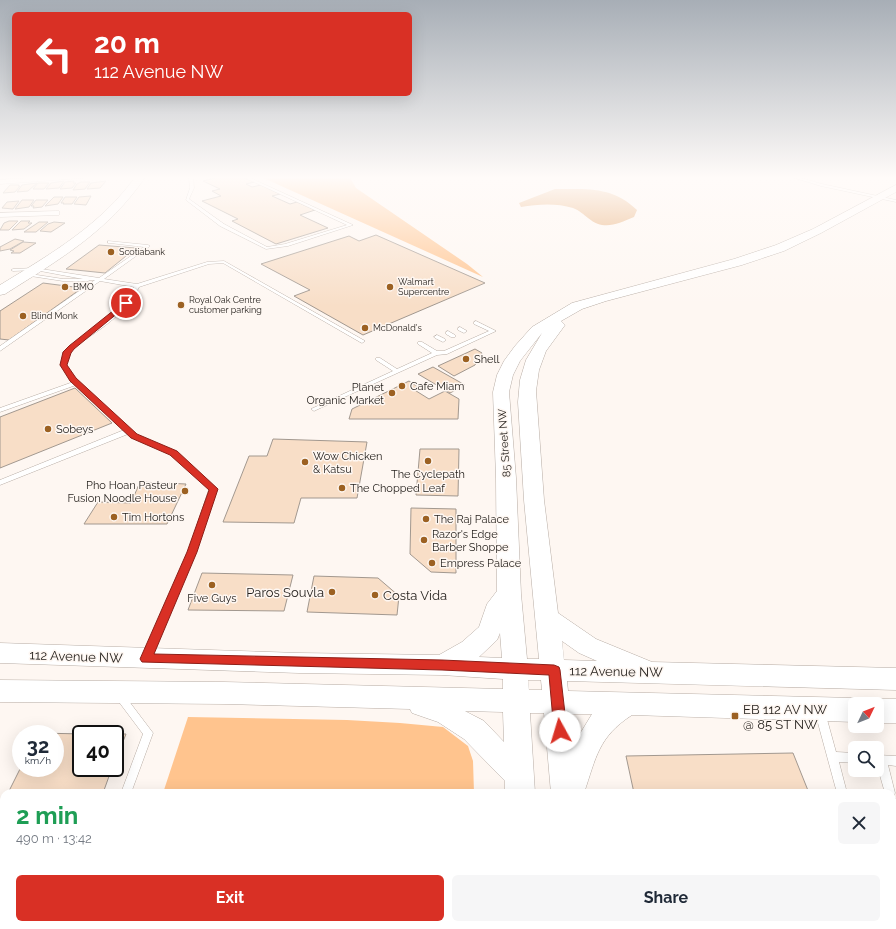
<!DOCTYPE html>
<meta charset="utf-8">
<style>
:root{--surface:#fff;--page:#f6f6f7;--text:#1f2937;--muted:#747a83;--accent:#d93025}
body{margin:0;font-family:Raleway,sans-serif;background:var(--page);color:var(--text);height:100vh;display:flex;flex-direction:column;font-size:15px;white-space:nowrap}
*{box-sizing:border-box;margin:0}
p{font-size:13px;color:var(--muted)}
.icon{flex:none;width:22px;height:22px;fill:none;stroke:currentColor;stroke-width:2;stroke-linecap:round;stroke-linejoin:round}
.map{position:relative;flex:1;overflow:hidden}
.sheet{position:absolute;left:0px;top:789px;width:896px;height:140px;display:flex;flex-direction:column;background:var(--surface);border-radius:12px 12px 0 0;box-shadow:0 4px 16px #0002}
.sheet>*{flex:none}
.hud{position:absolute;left:12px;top:12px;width:400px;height:84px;border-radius:6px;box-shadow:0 4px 16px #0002;background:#d93025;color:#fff;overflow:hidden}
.needle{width:26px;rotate:47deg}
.tools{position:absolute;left:848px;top:697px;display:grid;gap:8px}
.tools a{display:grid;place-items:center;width:36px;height:36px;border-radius:6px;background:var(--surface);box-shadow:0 4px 16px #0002;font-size:20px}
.speed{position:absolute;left:12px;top:725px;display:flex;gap:8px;font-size:20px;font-weight:700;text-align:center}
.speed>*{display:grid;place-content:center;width:52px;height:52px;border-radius:50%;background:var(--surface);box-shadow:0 4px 16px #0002;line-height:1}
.speed small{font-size:10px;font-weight:400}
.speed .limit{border:2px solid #111;border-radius:6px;background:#fff;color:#111}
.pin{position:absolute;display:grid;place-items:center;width:34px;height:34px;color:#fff;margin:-17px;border:2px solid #fff;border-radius:50%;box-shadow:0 1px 4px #0007}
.me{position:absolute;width:44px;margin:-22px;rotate:354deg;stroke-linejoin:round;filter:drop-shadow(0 0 3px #0008)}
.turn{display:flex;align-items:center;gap:14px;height:84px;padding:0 16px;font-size:18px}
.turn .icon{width:52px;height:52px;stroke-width:2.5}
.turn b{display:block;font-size:28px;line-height:34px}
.round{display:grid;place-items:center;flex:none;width:42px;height:42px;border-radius:6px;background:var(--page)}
.headline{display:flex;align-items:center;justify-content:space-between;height:68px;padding:0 16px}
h1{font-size:24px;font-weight:700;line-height:30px;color:#1e9e55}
.button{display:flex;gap:8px;margin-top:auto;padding:8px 16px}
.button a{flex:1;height:46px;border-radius:6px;background:var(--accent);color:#fff;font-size:16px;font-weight:700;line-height:46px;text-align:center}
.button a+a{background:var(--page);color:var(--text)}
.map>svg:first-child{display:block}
</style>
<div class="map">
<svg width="896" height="929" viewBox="0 0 896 929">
<rect width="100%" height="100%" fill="#fef7f2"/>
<path fill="#ffc48e" d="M259,176H349L356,188L467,264L483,277Z
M188,717L347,720L400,723L443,727L468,746L473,761L474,793H163Z
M120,925H477V929H119Z"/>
<path fill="#e5a66b" d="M555,189C586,189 613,186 637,210L634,217C617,224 604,231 588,218C584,215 579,210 573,208C557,203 538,204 521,207L519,203Z
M212,925H266V929H212Z"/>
<path fill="#f8dec7" stroke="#a2988f" d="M210,176H240L254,182L246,184L252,187L261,185L280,194L272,196L290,204L297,202L315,210L300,215L328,228L276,244L232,221L238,219L202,201L221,196L212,191L220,189L203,181L215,178Z
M64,181L59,188L46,189L51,183Z
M74,181L73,183H76L72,188L60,189L65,182Z
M106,181L100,188L87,189L91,183Z
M81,182H90L85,189L73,190L77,184Z
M37,183L28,191L17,192L22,185Z
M38,183H49L44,189H33Z
M10,185H19L18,186H20L15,192L3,193Z
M91,196L86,205L74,204L79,197Z
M54,197H63L58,204L45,206Z
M65,197H77L72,204H63L64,203H61Z
M22,200H34L29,207L15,209Z
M36,200H48L42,207L33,208L34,206H31Z
M19,201L13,209L2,208L7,202Z
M9,221H18L9,230H0L4,223Z
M21,221H30L28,223H32L24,229L12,230Z
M39,222H48L36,232H24Z
M54,222L65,223L51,232L40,231L48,224Z
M376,235L485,283L363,335L294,296L310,290L261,264L349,236L359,241Z
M15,239L24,241L10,249L0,251V247Z
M23,242L36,243L20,253H11L14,251L10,250Z
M99,245L136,248L105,273L66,269Z
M43,283L82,288L9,340L0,339V311Z
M475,349L482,353L475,365L454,376L438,366Z
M433,367L465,385L450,393L418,374Z
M409,381L418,387L413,389L429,399L445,391L459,399L458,419H349L352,409Z
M75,388L112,423L0,468V417Z
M273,439L367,442L357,498H301L294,523L223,522L249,456H267Z
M420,449H459L458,496L416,495Z
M140,482L186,484L167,524H84L98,502L131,503Z
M411,508L456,509V573L431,572L410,554Z
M202,573L293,575L284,611L188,610Z
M314,576L378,578L399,596L397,615L307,612Z
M38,733L84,734H81V768H112L103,793H8L21,767L55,768V734Z
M115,734H126L115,762Z
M793,753L809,793H634L626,756Z
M4,801V925H50L48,929H0V809Z
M663,925H725L726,929H664Z"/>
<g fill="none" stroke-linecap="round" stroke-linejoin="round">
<g stroke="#b8ada5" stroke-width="1">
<path id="lane" d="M189,176H193L194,188L189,199L224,224L267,247L285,244L347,225L243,177L242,176H246L353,225L288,246L266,249L220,226L186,200L190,188Z
M789,176H794L822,184L896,200V202L821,186Z
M108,241L148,245L150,246L104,279L137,284L207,262L224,261L365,341L362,343L360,342L223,263L209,264L139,287C126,315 97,331 73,348L70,352L66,365L75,378L136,435L176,452L217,489L196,552L152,657L150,660L147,661L144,660L142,657L188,552L209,489L172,454L132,437L128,434L0,485V480L124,430L76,385L0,412V408L73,382L60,365L64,352L69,346C92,329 121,314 134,287L100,281L0,351V346L95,280H90L88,281H63L24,275L22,274L24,273L63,279H83L35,270L13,271L11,270L13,269L35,268L99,278L144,247L110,243H108Z
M476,321L496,331L447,354L437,355L316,410L314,411L311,409L393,371L376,360V358H380L397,369L432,353L418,344V342H422L437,351H444L489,331L474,324V322Z
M460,327L467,331L464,333L458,330V328Z
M448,331L455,335V337H451L446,334V332Z
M437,335L445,339L446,340L443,342L435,338L434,337Z
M119,691L122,692L153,733L131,793H121L143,734L116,698L114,695L116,692Z
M820,708L823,709L825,712L836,752L855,753V763L839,762L847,793H837L815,712L817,709Z
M877,755L896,756V766L888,765L895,793L893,797L896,799V824L892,823V793H885L877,765Z
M892,859L896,861V873L892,871Z
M71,925H83L82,929H70Z
M770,925H782L783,929H771Z
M859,925H871L872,929H860Z"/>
</g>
<g stroke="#b8ada5" stroke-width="1">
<path id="street" d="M59,176H85L82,178L0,184V180Z
M56,211H59V215L0,217V213Z"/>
</g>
<g stroke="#b8ada5" stroke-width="1">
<path id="secondary" d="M136,176H146C108,232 60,259 5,294L0,295V285C51,254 101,225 136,176Z
M896,185V192L821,233L784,251L742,265L606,301L582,309L561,321L565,325L546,351L539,370L536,391L544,500L558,613L596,639L652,662L896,668V690L567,681L568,691L855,698L864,702L865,704H855V722L632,715C598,737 596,758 584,793H551L544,713H530L535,793H505V781L464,739L438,722L412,713L410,709L224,704L0,702V680L224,682L503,689V679L442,675L299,673L0,663V643L299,653L439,655L462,642L479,627L487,604L497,591L496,478L493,392L497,375L504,361L515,346L532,327L572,303L734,259L776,245L813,229ZM542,333L526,360L520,380L518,402L524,500L539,659H527L521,594L516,478L509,392L513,375L520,361ZM500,633L502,658L479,657L497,640ZM562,641L579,653L597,661L564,660ZM528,680H541L542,690H529ZM465,711L503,712L504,742L484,721ZM571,714H592L575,742Z
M877,699H896V723H877V704H867Z
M510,925H544V929H510Z
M562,925H596L597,929H563Z"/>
</g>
<use href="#lane" fill="#fff" fill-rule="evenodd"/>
<use href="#street" fill="#fff" fill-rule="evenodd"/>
<use href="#secondary" fill="#fff" fill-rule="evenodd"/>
</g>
<linearGradient id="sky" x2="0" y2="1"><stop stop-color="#a7aeb6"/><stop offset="0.58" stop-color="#fffbf9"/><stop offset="1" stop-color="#fffbf9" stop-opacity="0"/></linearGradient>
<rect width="896" height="306" fill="url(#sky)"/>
<path fill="#d93025" stroke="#8d1f18" d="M124,302L130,303L74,349L71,353L67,365L76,378L137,434L177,451L218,489L197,552L154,654L442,660L554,665L559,667L560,670L567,731L565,735L560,737L556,735L554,731L549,675L442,670L142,662L140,659L187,552L209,490L170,455L131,438L70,381L60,365L63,352L69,346Z"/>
<g fill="#9c6122" stroke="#fef7f2" stroke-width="1.5">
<circle cx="111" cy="252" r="4"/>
<circle cx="65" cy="287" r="4"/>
<circle cx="390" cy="287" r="4"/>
<circle cx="181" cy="305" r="4"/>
<circle cx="23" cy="316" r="4"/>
<circle cx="365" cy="328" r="4"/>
<circle cx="466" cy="359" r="4"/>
<circle cx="402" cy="386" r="4"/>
<circle cx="392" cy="393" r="4"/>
<circle cx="48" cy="429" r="4"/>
<circle cx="428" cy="461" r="4"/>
<circle cx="305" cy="462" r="4"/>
<circle cx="342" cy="488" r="4"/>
<circle cx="185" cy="491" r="4"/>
<circle cx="114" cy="517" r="4"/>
<circle cx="426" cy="519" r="4"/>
<circle cx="424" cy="540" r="4"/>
<circle cx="432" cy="563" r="4"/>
<circle cx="212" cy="585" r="4"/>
<circle cx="332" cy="592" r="4"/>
<circle cx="375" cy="595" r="4"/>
<rect x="731" y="712" width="8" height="8" rx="2"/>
</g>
<g text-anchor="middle" stroke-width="3" stroke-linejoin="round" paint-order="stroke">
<g font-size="9" fill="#221e1a" stroke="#fef7f2" text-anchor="start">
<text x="119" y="255">Scotiabank</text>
<text x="398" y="285">Walmart<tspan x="398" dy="10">Supercentre</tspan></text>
<text x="73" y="290">BMO</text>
<text x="189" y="303">Royal Oak Centre<tspan x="189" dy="10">customer parking</tspan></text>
<text x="31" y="319">Blind Monk</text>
<text x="373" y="331">McDonald's</text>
</g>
<g font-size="11" fill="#221e1a" stroke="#fef7f2" text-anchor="start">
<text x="474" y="363">Shell</text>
<text x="410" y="390">Cafe Miam</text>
<text x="384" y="391" text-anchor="end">Planet<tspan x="384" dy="13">Organic Market</tspan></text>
<text x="56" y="433">Sobeys</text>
<text x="313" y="460">Wow Chicken<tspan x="313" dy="13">&amp; Katsu</tspan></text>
<text x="428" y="478" text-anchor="middle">The Cyclepath</text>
<text x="177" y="489" text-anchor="end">Pho Hoan Pasteur<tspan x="177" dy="13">Fusion Noodle House</tspan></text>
<text x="350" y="492">The Chopped Leaf</text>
<text x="122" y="521">Tim Hortons</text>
<text x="434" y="523">The Raj Palace</text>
<text x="432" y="538">Razor's Edge<tspan x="432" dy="13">Barber Shoppe</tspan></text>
<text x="440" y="567">Empress Palace</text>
<text x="212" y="602" text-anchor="middle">Five Guys</text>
</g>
<g font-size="11" fill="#221e1a" stroke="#fef7f2">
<text transform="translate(504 443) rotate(-94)" y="4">85 Street NW</text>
</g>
<g font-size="13" fill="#221e1a" stroke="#fef7f2" text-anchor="start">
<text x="324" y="597" text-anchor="end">Paros Souvla</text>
<text x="383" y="600">Costa Vida</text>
<text x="743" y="714">EB 112 AV NW<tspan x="743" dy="15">@ 85 ST NW</tspan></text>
</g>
<g font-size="13" fill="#221e1a" stroke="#fef7f2">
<text transform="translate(76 656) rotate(2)" y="5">112 Avenue NW</text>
<text transform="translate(616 671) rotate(1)" y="5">112 Avenue NW</text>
</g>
</g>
</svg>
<div class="tools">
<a><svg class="needle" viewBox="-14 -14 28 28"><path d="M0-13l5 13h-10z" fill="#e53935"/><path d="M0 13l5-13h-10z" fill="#747a83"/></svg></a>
<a><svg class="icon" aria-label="search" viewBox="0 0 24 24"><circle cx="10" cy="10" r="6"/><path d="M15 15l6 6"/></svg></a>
</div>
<div class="speed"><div>32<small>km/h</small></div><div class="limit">40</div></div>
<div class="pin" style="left:126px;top:303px;background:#d93025"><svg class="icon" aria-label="arrive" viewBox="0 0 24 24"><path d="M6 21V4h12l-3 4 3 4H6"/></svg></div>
<svg class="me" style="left:560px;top:731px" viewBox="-20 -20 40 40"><circle r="19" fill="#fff"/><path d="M0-13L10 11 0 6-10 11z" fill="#d93025"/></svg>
<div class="hud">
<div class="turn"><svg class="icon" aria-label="left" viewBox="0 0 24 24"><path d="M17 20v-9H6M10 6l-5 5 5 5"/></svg><div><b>20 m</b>112 Avenue NW</div></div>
</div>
<section class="sheet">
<div class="headline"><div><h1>2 min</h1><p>490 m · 13:42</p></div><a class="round"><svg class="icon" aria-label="close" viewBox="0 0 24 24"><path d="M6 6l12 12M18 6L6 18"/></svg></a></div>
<div class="button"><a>Exit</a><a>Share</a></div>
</section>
</div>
